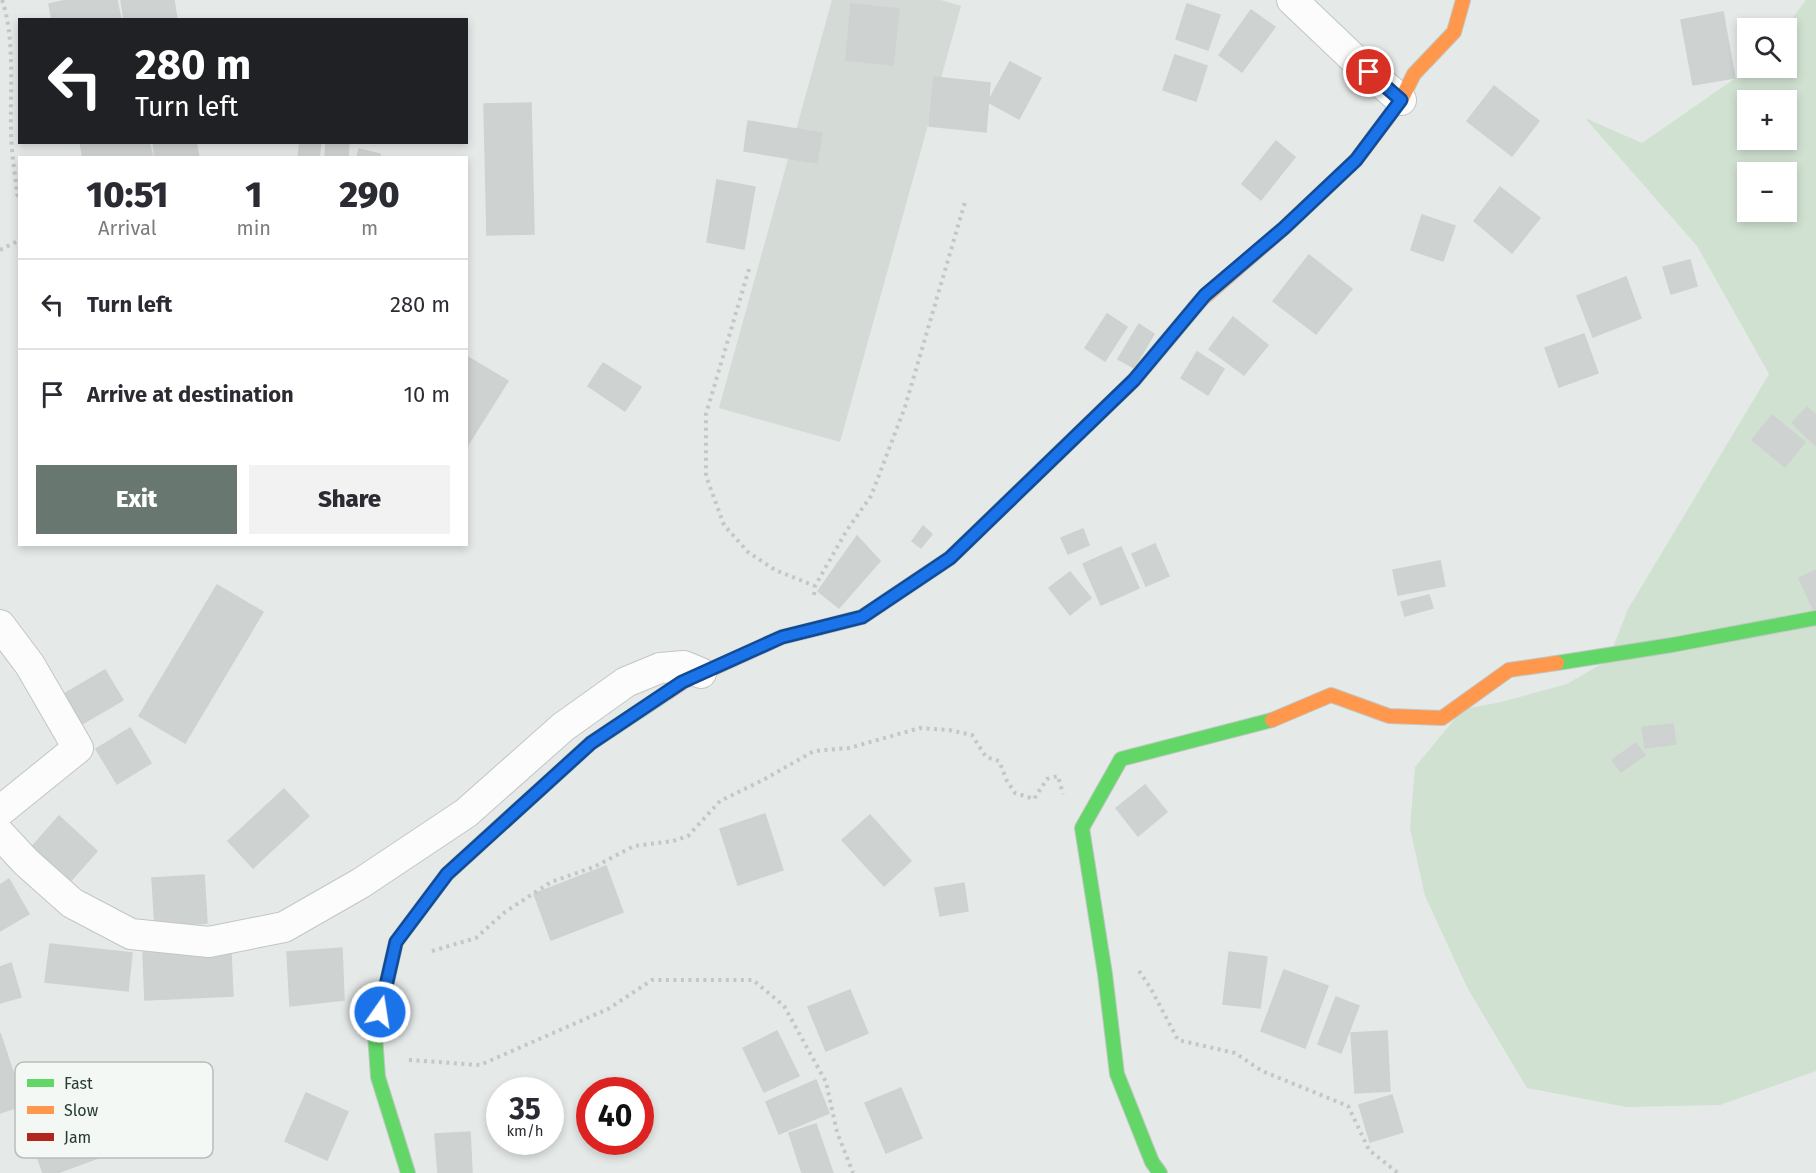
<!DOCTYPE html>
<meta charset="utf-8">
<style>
:root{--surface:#fff;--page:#f2f2f3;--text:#2b2b33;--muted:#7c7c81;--line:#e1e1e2;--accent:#687870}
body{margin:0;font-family:"Fira Sans",sans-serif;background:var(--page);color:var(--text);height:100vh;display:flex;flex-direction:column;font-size:22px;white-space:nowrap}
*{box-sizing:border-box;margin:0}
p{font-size:20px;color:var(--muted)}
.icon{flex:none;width:33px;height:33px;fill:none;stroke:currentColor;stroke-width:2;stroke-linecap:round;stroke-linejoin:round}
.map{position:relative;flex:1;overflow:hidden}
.panel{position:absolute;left:18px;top:156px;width:450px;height:390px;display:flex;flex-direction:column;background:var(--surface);border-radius:0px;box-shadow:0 3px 9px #0003}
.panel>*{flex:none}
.hud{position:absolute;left:18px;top:18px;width:450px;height:126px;border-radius:0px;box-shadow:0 3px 9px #0003;background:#202124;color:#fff;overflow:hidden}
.tools{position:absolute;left:1737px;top:18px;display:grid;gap:12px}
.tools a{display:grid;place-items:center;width:60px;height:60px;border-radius:0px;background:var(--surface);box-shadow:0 3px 9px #0003;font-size:30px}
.speed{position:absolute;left:486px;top:1077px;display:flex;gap:12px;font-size:30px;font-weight:700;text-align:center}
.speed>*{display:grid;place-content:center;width:78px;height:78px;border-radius:50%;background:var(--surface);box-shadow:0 3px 9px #0003;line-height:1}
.speed small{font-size:15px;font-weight:400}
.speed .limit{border:9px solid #d22;background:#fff;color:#111}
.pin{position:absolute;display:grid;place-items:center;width:51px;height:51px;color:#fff;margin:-26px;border:3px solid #fff;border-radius:50%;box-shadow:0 2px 6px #0007}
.me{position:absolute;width:66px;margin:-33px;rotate:13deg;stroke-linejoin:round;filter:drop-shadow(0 0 4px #0008)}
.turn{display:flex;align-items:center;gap:21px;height:126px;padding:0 18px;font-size:27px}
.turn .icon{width:78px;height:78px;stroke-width:2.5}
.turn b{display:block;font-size:42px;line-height:51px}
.eta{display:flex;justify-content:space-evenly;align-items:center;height:102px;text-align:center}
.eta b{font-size:36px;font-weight:800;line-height:42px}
.action{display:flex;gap:12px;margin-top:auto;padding:12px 18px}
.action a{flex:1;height:69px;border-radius:0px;background:var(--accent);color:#fff;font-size:24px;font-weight:800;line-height:69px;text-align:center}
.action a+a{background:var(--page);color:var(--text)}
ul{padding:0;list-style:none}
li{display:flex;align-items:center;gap:18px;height:90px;padding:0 18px;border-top:2px solid var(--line)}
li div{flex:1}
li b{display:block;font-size:22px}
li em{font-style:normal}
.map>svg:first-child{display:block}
</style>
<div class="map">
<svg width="1816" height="1173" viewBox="0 0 1816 1173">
<rect width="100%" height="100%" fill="#e5e9e7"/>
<path fill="#d4dad6" d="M832,0H941L961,6L840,442L719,408Z"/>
<path fill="#d0e1d1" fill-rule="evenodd" d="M1806,0H1816V1071L1720,1105L1627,1107L1527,1088L1468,989L1425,896L1410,828L1415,767L1463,709L1497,703L1567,684L1608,660L1628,609L1769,374L1697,246L1585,118L1642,143L1750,68H1786L1785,28ZM1748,100H1786V140H1748ZM1748,172H1786V212H1748Z"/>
<path fill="#ced2d0" stroke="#ced2d0" stroke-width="1.5" d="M67,0H117L121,20H52L49,4Z
M121,0H174L177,20H124Z
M851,4L899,9L893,65L846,60Z
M1187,4L1220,15L1208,50L1176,39Z
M1251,10L1275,27L1242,72L1219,55Z
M1723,12L1735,78L1693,85L1681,20Z
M1175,55L1207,66L1196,101L1163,90Z
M1010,62L1041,78L1019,119L988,102Z
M934,77L990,83L986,132L929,126Z
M1494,86L1539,121L1512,156L1467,121Z
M531,103L534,234L487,235L484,104Z
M748,121L822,133L817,163L744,151Z
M1276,141L1295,157L1261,200L1242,184Z
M80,142H149L153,158H83Z
M153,142H196L199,158H155Z
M300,142H321L319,158H298Z
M326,142H349L348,158H325Z
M359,149L380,154V158H357Z
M717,180L755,187L744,249L707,242Z
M1500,187L1540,218L1512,253L1474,221Z
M1422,215L1455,226L1443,261L1411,250Z
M1309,255L1352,289L1316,334L1273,301Z
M1690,260L1697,286L1671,294L1663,267Z
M1626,277L1641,318L1593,337L1577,296Z
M1107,314L1127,327L1105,361L1085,348Z
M1233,317L1268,345L1244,375L1209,349Z
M1139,324L1154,334L1134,368L1118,359Z
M1584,334L1598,373L1559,387L1545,348Z
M1197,352L1224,369L1208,395L1181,378Z
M466,356L508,381L466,448Z
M603,363L641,387L625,411L588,386Z
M1807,407L1816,415L1815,445L1792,423Z
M1772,415L1805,442L1785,467L1752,440Z
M923,526L932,534L921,548L912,541Z
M1083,529L1089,545L1068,554L1061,538Z
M857,536L880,561L839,608L818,591Z
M1155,544L1169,576L1146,586L1132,554Z
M1121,547L1139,588L1101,605L1083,564Z
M1440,561L1445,586L1398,595L1393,570Z
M1816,570V610L1814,611L1799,578Z
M1070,572L1091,598L1070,615L1049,588Z
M217,585L263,612L185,743L139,716Z
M1429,595L1433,608L1405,616L1401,602Z
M105,670L123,700L82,724L64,694Z
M1673,724L1676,744L1645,748L1642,727Z
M130,728L151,763L117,784L96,749Z
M1636,743L1645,755L1621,772L1612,760Z
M1145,785L1167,812L1138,836L1116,808Z
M284,789L309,816L253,868L228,841Z
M765,814L783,870L738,885L720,829Z
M870,815L911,861L884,886L842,840Z
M59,816L97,851L68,884L30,849Z
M606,866L623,912L551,940L534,894Z
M204,875L207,923L155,927L152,878Z
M9,879L29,914L0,931V885Z
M964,883L968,911L940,916L935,888Z
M50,944L132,953L128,991L45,982Z
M342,948L344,1000L290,1006L287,952Z
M143,952L231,954L233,996L145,1000Z
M1229,952L1267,957L1260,1008L1223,1004Z
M11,963L21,997L0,1003V967Z
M1284,970L1328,986L1305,1048L1261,1031Z
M850,990L868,1033L826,1051L808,1007Z
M1336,997L1359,1006L1341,1053L1318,1044Z
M777,1031L799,1076L764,1092L743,1048Z
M1387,1031L1390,1091L1355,1093L1351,1033Z
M0,1033L24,1105L0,1113Z
M816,1080L829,1113L779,1134L766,1102Z
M901,1088L922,1138L886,1153L865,1103Z
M306,1093L348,1112L327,1160L285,1141Z
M121,1094L139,1143L57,1173H43L27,1128Z
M1392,1095L1403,1132L1370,1142L1359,1105Z
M816,1124L833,1173H802L789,1133Z
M470,1132L472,1173H438L435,1134Z"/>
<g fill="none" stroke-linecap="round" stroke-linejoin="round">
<g stroke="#c2c6c4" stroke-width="32">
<path id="street" d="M1292,0L1353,58L1401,100
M0,625L30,665L78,748L0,811
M0,834L26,862L72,903L131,934L209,942L284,927L361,883L466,813L563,727L626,682L660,668L684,666L701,673"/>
</g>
<g stroke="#c1c7c4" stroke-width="16">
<path id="fast" d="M819,628L862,617L950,558L1134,380L1201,300
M1557,663L1672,645L1816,618
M408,1173L378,1077L375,1035L396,942L447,874L591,743L668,692
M1160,1173L1152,1162L1117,1074L1105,974L1082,828L1121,759L1272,720"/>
</g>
<g stroke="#c1c7c4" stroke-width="16">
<path id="slow" d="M1201,300L1284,228L1356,160L1401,100L1414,74L1454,32L1463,0
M1272,720L1331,695L1389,716L1442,718L1509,670L1557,663"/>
</g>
<g stroke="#c1c7c4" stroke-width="16">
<path id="jam" d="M668,692L683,682L782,637L819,628"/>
</g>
<path stroke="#c2c9c5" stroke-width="4" stroke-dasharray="3 4.5" stroke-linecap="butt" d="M2,0C15,36 10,90 11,129C11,151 15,173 17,194L20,198
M0,250L20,240
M749,269L706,414V476L724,525L748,552L775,570L815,586
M814,595L815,586L847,530L871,496L905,407L965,202
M432,951L476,938L505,912L551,882L594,867L634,846L673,841L688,836L720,801L763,780L814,751L849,748L920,728L949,730L972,735L986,757L999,761L1007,781L1015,793L1034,799L1047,779L1058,776L1063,794
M1139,971L1150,987L1178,1040L1235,1053L1262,1071L1348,1106L1369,1150L1398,1173
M409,1060L480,1065L608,1009L652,980H753L784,1006L826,1082L837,1132L853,1173"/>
<use href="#street" stroke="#fbfcfb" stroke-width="30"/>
<use href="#fast" stroke="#63d668" stroke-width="14"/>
<use href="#slow" stroke="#ff974d" stroke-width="14"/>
<use href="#jam" stroke="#b3261e" stroke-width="14"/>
</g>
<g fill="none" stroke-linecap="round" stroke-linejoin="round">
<g stroke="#114b97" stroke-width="15">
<path id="route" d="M380,1012L396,942L447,874L591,743L682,682L782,637L862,617L950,558L1134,380L1205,295L1284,228L1356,160L1401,100L1369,72"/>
</g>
<use href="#route" stroke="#1a73e8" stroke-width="10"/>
</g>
<rect x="15" y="1062" width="198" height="96" rx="9" fill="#f4f8f5" stroke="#b6bfba" stroke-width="1.5"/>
<rect x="27" y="1079" width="27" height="8" fill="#63d668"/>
<rect x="27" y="1106" width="27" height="8" fill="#ff974d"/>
<rect x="27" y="1133" width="27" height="8" fill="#b3261e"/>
<g font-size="16" fill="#253b30">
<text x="64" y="1089">Fast</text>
<text x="64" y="1116">Slow</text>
<text x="64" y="1143">Jam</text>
</g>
</svg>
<div class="tools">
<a><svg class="icon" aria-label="search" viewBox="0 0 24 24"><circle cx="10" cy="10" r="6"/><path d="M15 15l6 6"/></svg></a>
<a>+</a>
<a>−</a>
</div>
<div class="speed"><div>35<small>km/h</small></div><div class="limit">40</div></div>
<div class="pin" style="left:1369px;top:72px;background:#d93025"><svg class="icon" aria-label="arrive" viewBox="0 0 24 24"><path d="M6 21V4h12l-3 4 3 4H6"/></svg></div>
<svg class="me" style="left:380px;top:1012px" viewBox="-20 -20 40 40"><circle r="17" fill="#1a73e8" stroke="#fff" stroke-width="3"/><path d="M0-11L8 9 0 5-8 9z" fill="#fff"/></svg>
<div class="hud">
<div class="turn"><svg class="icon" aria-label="left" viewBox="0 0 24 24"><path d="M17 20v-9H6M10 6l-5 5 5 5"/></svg><div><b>280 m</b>Turn left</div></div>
</div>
<section class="panel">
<div class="eta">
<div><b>10:51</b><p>Arrival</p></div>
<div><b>1</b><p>min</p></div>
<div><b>290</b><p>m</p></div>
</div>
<ul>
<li><svg class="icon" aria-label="left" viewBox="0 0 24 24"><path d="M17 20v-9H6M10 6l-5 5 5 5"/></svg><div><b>Turn left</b></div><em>280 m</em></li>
<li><svg class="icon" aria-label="arrive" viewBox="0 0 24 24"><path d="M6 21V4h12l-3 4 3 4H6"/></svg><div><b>Arrive at destination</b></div><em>10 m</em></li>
</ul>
<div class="action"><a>Exit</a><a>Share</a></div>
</section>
</div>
